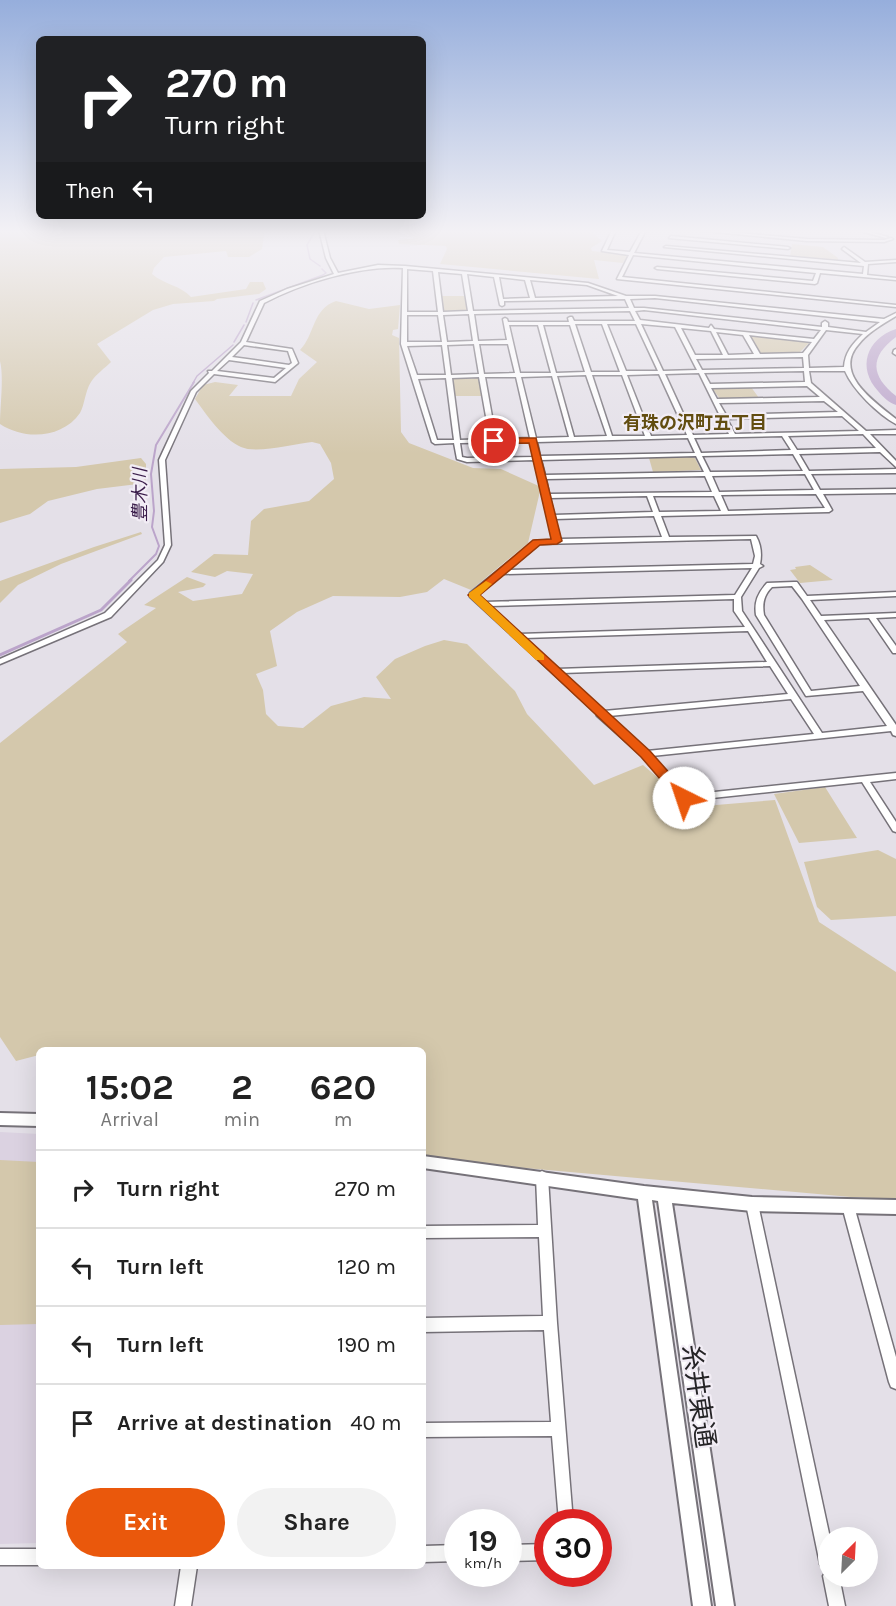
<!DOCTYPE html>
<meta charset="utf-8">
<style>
:root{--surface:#fff;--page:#f2f2f2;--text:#222;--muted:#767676;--line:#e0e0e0;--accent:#ea580c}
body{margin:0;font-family:Karla,"Noto Sans JP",sans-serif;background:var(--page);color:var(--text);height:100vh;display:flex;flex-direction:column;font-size:22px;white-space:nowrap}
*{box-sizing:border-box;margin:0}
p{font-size:20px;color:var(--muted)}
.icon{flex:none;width:33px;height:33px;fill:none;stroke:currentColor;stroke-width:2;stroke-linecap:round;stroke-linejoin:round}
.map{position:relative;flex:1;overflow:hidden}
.details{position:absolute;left:36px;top:1047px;width:390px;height:522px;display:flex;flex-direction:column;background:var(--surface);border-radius:9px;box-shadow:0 6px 24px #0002}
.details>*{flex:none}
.top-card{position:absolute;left:36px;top:36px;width:390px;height:183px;border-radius:9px;box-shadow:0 6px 24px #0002;background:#202124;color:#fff;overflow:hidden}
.needle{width:39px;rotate:24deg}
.fabs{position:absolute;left:818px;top:1527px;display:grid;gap:12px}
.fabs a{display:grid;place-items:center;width:60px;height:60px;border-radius:50%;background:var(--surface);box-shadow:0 6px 24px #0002;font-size:30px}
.speed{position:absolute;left:444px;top:1509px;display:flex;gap:12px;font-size:30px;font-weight:700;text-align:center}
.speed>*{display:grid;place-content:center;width:78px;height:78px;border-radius:50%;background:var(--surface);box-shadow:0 6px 24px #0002;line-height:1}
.speed small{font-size:15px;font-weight:400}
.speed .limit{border:9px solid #d22;background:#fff;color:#111}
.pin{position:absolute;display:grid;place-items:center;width:51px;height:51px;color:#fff;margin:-26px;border:3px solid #fff;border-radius:50%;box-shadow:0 2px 6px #0007}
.me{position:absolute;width:66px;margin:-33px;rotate:319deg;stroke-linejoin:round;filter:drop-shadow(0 0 4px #0008)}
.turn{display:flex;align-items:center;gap:21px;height:126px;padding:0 30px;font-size:27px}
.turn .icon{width:78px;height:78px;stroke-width:2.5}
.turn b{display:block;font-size:42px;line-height:51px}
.then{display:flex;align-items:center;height:57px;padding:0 30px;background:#0003;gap:12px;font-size:22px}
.eta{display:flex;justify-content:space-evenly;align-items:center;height:102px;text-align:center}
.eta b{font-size:36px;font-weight:700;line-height:42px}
.primary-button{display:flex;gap:12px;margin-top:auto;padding:12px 30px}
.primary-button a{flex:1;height:69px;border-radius:36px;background:var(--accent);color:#fff;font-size:24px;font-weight:700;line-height:69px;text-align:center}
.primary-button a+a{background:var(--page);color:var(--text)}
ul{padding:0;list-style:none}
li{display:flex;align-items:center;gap:18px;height:78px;padding:0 30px;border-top:2px solid var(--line)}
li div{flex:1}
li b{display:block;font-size:22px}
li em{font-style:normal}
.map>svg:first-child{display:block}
</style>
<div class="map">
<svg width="896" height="1606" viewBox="0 0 896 1606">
<rect width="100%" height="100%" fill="#e4e0e8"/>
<path fill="#dbd2e1" d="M0,1132L39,1134V1543L0,1544Z"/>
<path fill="#d4c8ac" d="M0,230H268L264,235L262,249L249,257H228L226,251L164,257L154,268L152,274C165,285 180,285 191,297L246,289L250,282H263L266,289L259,294L217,299L214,301L173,304L153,310L97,344L111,362C105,368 95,375 91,382C85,391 85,404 80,413C62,439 24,440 0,424C0,406 4,377 0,361Z
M397,230H589L602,241L591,248L592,251L628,255L623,263L594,260L599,279L440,264L447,249L446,246L399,244L398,240L415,238Z
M792,244L823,247L838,258V262L790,257Z
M441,296H465L467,311L443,312Z
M336,301L369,309L400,305L398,329L393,330L392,335L399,338L401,432L409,443L473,468L501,469L541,487L528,543L471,590L444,579L427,592L400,597L333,596L297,612L270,631L277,666L256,674L263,690L266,714L278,726L303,728L331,706L364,697L391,699L376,677L395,659L425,646L444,640L467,644L515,691L527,714L594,785L643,765L692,807L775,800L819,922L896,972V1199L851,1197L423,1159V1050H39V1055L16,1061L0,1037V743L127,642L118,634L156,608L144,605L187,577L206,584L203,587L178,592L193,601L242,594L253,574L227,571L215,577L191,572L214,554L248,555L251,521L264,509L309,501L334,479L331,463L320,444L312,442C294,444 256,454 241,447C223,439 206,414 195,399L203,385L215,382L238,385L229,396H291L299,379L317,362L300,350C315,335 312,309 336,301Z
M751,335L807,342L809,343L799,353L759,354L748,336Z
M479,378L481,396H453L451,379Z
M751,387L759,398L720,399L712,388Z
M691,457L695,458L701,470L653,472L649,458Z
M141,458L146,464V483L97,489L48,501L30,514L0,523V469L76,467Z
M141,532L142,534L61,564L18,585L0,603V581L94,547Z
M810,565L833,580L800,583L790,570L796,569L795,567Z
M825,787L857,838L799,843L774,794Z
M878,850L896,859V916L831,920L817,907L804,862Z
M0,1160L39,1162V1324L0,1325Z"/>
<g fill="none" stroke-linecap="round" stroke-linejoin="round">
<path stroke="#bba4ca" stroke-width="1.5" d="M313,230L314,233L307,245L310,259L320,266
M256,300L323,275L326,273L322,269
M246,322L253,303
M234,342L244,325
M193,383L197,376L233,345"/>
<path stroke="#bba4ca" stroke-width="2" d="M129,581L156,554L159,546L152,527L154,511L151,474L156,445L194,382"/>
<path stroke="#bba4ca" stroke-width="3" d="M0,655L101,610L131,580"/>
<path fill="#bba4ca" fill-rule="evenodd" d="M896,329V337C869,357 871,376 896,396V405C889,403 883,397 878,391C857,368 866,339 896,329Z"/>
<g stroke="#767279" stroke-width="3">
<path id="minor" d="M319,230H323L330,258L338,273L378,265L405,266L588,283L626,296H655L884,319L896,313V316C883,324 868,332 858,345C833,374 875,402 896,419V424C878,414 853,390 845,371H809L811,383L866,431L896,430V434H870L896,461V467L880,452L799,454L809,471L896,469V473L811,474L820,490L896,489V493L823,494L832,510L829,512L661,516L669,537L756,536C761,545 762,554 760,564L763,566L759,568L741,597L742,611L822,733L887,726L863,691L806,696L756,615C754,602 758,593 767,583L794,582H797L807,596L896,592V596L810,600L821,616L896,613V617L876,618L896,646V653H893L869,618L824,620L896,725V736L893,735L891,731L652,756L686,795L896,773V779L870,782L896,822V832L893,831L862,782L684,801L681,800L642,756L597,716L596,713L470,597V593L535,541L553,540L535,460L467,462L457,459L454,443L435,444L432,442L401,344L403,268C360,265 302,283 264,303L246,342L292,349L298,363L275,382L214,374L196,392L165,460L171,545L163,562L111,617L0,664V659L105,613L158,560L165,545L159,460L191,391L209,373L208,371H212L241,342L260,301L287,289L334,274L326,258ZM407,269L433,271L438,312H407ZM438,272L462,274L468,311L443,312ZM467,274L494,277L500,305L502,306L504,305V301L625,299L629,308L473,311ZM499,277L525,280L530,298L503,299ZM530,280L587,285L618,296L535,298ZM655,298L880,322L866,332L828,327V323L825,321L822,323V327L644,308H634L630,299ZM644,310L821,330L814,339L714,329L711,325L709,328L640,320L635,311ZM630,311L635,321H574L572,317H570L568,318L569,322H508L507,319L505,318L503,319L507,340L478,341L474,314ZM469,314L473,341L447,342L443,315ZM407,315H438L442,342H407ZM575,324H602L620,372H591ZM607,324H636L658,371H626ZM641,324L675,327L697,370L663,371ZM509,325H538L551,373H520ZM543,325H570L585,372L556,373ZM681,328L711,331L723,355H695ZM826,330L863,334C852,344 845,353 844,367L809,368L808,355ZM716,332L743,335L754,354L728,355ZM749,335L812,342L803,353L760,354ZM474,344L479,374L451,375L447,345ZM479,344H508L515,373L484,374ZM244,345L288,351L292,363L289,365L232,357ZM442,345L446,375H417L407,346ZM803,357L804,368L702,370L696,359ZM229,360L286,368L274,378L217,371ZM804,371L805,382L710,384L704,373ZM699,373L729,434L693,435L665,374ZM659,374L687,435L651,436L627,375ZM586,375L607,436L574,437L557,376ZM592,375H622L645,436H612ZM552,376L569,437L536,438L521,377ZM479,377L490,439L460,440L452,378ZM485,377H516L530,438L496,439ZM446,378L454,440H437L418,379ZM807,386L820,397L717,399L711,388ZM824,401L838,412L726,415L719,403ZM842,416L859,431L735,434L727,419ZM863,434L876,448L797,450L788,436ZM782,436L791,450L701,453L694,438ZM688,438L695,453L540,456L537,442ZM531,442L534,457L467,458L462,457L460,443ZM793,454L803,471L710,472L702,456ZM696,456L704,472L545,475L541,460ZM805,474L814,490L719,492L712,476ZM705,476L712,492L549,494L546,479ZM816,494L825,508L728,511L721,495ZM647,496L653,512L554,515L550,498ZM653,496H714L721,511L659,512ZM654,516L662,537L560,539L555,519ZM751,539L755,556L753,564L508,570L539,544ZM752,568L735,595L485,602L477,595L503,574ZM792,586L802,599L860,686L811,691L764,615C762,603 764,595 772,587ZM734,599V611L745,627L519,634L489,606ZM748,631L767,662L557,669L524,638ZM770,666L788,694L604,711L562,673ZM791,699L814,734L647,751L609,716Z
M612,230H616L607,250L630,252L642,230H646L634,253L863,274L864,266L664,247L666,246L861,263L842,249L844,247L865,262L896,260V262L868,264L867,275L896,278V280L820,273L817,283L815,284L657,269L655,268L657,267L813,281L816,273L633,255L622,277L896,305V307L617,279L629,255L602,251Z
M694,230H706L807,239L884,240L891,238L893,239L884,242L807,241Z
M857,230H863L888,237L886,238Z
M671,236L788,247L790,248L788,249L669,238Z
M896,349V355L893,353L894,350Z
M542,1171L546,1173L548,1177L557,1323L573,1522H559L552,1436L423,1437V1423L551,1422L544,1330L423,1332V1318L543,1316L539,1237L423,1238V1226L538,1225L536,1177L538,1173Z
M752,1198L756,1200L758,1204L830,1538H828V1576H839L845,1606H829L823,1576L826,1571L823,1569L820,1564L746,1204L748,1200Z
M848,1200L852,1202L854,1206L896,1357V1389L891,1387L889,1382L842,1206L844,1202Z
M548,1544V1560L508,1561V1545Z
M458,1545V1561L423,1562V1546Z
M0,1549H39V1565H0Z
M181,1566H197L191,1606H175Z"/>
</g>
<g stroke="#767279" stroke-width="4">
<path id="tertiary" d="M0,1113L39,1114V1126L0,1125Z
M423,1156L644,1186L752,1197L896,1200V1214L752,1211L672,1203L734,1606H716L658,1201L652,1200L711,1606H693L638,1199L423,1168Z"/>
</g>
<use href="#minor" fill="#fff" fill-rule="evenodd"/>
<use href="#tertiary" fill="#fff" fill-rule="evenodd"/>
</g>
<linearGradient id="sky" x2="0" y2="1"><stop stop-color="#96aedc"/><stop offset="0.51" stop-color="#f3f1f5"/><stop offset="1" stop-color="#f3f1f5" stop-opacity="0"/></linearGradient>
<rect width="896" height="454" fill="url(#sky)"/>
<path fill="#ea580c" stroke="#983908" stroke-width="1.5" d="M536,438L562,541L557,544L540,545L480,595L650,751L689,795L691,798L689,801H679L641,757L468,595L533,540L551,539L529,443L494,444L489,441L494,438Z"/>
<path fill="#f59e0b" d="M486,581L492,584L480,595L544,655V660H536L469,597V593Z"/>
<g text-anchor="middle" stroke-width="4.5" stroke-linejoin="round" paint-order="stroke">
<g font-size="18" font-weight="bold" fill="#624d10" stroke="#f2edf5">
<text x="695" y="429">有珠の沢町五丁目</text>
</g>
<g font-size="18" font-style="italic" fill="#3a1c4a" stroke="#f2edf5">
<text transform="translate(140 495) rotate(-90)" y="6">豊木川</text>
</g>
<g font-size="26" fill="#252426" stroke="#f2edf5">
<text transform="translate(699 1396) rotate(82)" y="9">糸井東通</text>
</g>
</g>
</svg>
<div class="fabs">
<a><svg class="needle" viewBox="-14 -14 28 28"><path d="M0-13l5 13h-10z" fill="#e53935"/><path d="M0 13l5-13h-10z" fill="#767676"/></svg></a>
</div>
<div class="speed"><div>19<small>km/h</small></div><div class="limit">30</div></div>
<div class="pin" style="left:494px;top:441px;background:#d93025"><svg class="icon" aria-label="arrive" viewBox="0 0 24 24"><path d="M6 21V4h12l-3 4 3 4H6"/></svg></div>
<svg class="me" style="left:684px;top:798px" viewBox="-20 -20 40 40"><circle r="19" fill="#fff"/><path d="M0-13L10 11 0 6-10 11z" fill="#ea580c"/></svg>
<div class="top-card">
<div class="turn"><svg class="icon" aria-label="right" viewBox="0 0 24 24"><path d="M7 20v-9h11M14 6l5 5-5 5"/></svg><div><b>270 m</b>Turn right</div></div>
<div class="then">Then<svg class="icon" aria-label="left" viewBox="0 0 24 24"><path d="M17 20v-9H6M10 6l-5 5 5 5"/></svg></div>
</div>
<section class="details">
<div class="eta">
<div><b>15:02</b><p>Arrival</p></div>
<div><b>2</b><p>min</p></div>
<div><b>620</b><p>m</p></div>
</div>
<ul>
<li><svg class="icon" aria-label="right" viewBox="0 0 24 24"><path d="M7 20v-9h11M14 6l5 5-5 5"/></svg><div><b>Turn right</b></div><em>270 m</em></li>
<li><svg class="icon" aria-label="left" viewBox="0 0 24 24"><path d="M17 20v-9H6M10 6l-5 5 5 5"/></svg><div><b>Turn left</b></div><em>120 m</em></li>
<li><svg class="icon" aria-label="left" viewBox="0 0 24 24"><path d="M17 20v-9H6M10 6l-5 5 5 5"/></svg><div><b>Turn left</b></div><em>190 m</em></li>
<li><svg class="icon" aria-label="arrive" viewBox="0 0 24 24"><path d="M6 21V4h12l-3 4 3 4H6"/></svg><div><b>Arrive at destination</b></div><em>40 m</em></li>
</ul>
<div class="primary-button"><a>Exit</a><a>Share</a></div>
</section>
</div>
